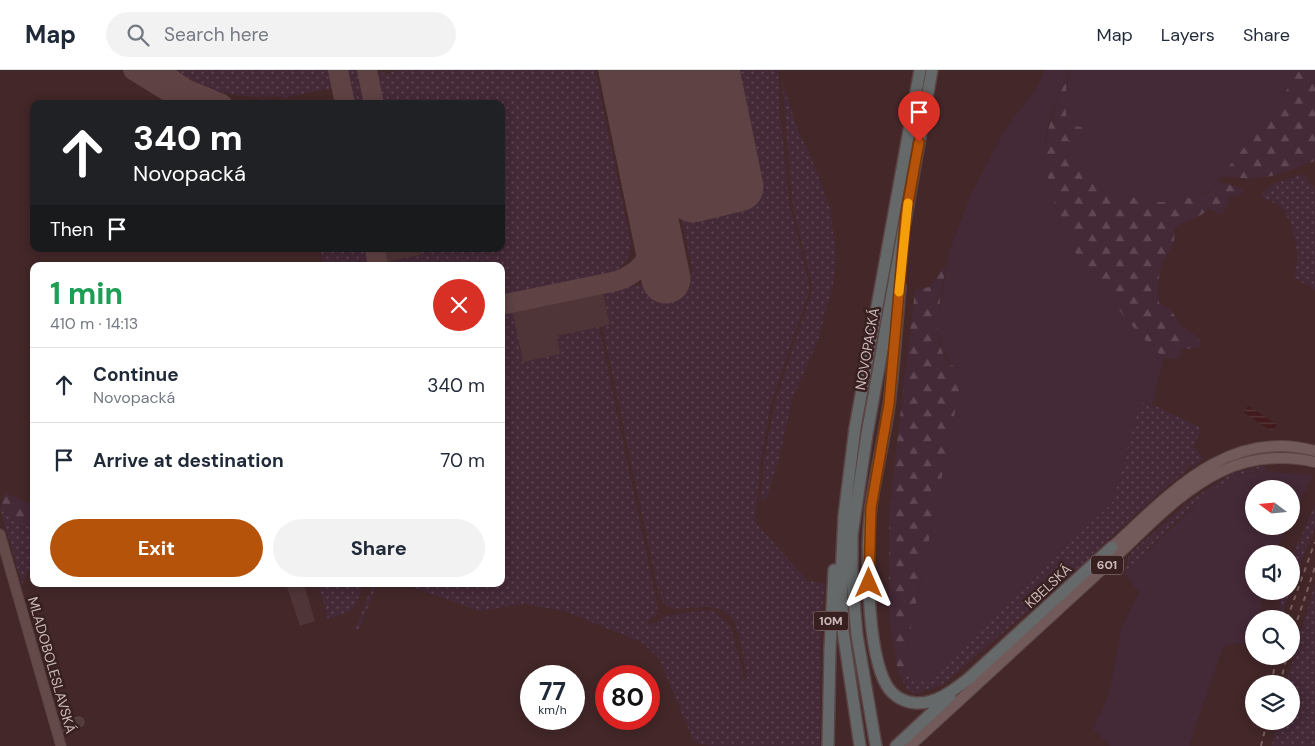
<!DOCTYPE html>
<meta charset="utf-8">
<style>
:root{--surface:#fff;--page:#f2f2f3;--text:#1f2937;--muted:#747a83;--line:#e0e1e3;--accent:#b45309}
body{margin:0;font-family:"DM Sans",sans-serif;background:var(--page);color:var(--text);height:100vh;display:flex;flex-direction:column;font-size:19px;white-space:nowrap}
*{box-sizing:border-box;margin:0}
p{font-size:16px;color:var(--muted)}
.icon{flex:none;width:28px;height:28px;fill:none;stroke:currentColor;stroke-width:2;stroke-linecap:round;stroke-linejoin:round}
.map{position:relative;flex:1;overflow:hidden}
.sheet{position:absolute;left:30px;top:192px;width:475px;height:325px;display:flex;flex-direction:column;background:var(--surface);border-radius:10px;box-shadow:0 2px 12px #0003}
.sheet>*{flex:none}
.banner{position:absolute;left:30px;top:30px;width:475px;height:152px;border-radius:10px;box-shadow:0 2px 12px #0003;background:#202124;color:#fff;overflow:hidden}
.needle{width:32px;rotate:286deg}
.controls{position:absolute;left:1245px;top:410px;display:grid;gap:10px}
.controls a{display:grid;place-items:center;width:55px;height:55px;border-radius:50%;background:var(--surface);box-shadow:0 2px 12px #0003;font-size:25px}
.speed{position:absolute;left:520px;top:595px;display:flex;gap:10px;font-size:25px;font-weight:700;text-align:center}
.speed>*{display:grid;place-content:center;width:65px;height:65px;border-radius:50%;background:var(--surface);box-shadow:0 2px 12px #0003;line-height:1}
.speed small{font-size:12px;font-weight:400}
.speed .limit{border:8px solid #d22;background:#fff;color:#111}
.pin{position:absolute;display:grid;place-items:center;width:42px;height:42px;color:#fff;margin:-51px -21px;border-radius:50% 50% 50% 0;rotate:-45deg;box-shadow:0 0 5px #0007}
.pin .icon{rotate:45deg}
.me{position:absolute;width:55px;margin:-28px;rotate:0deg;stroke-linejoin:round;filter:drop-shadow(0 0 4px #0008)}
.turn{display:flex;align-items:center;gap:18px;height:105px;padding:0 20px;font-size:22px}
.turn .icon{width:65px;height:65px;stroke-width:2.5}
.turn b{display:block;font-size:35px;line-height:42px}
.then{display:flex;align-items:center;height:48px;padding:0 20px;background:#0003;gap:10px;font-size:19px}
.round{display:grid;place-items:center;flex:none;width:52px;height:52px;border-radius:26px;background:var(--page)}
.summary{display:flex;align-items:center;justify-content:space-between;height:85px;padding:0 20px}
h1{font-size:30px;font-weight:700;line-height:38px;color:#1e9e55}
.cta{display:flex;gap:10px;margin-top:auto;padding:10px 20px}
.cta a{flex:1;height:58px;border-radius:30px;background:var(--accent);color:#fff;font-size:20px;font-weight:700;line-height:58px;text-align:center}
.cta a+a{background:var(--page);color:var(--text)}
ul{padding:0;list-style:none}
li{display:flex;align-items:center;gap:15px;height:75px;padding:0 20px;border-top:1px solid var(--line)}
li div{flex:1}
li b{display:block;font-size:19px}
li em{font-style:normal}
header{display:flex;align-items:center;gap:30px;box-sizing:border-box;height:70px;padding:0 25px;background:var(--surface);border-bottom:1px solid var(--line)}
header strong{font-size:24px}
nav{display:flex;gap:28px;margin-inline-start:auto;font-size:18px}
.search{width:350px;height:45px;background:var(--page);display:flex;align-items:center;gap:12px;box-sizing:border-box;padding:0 18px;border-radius:28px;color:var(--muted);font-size:19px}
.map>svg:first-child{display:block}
</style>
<header>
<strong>Map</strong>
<div class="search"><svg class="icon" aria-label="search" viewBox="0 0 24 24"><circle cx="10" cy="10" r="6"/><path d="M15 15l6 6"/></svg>Search here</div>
<nav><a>Map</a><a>Layers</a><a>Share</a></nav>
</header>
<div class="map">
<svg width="1315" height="676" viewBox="0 0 1315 676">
<defs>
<pattern id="grass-dots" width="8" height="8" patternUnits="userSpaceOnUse" patternTransform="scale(1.25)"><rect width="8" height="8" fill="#442937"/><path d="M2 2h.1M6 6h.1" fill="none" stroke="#5e4652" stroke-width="1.8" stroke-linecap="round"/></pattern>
<pattern id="forest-firs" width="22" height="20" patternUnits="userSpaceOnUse" patternTransform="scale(1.25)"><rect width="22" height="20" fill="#442937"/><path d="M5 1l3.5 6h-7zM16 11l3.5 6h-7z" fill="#5e4652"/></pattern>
<pattern id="water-rules" width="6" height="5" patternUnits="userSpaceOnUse" patternTransform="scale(1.25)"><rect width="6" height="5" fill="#411a1c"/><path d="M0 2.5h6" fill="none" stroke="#5b393b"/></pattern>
</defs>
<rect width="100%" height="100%" fill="#432729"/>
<path fill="#4f3537" d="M383,179H420L421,185L391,191L386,196Z
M603,222L610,255L557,266L561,285L523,292L512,241Z
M286,514H304L315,551L300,556Z"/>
<path fill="url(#grass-dots)" d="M175,0H329L332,18L282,28L281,26C239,29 210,23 175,0Z
M346,0H363L370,34H353Z
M398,0H595L631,174C630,188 624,196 612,204L501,227V196H387L391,191L421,185L420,179H501V34H376L371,5L386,2V4Z
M651,0H778L779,32L789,132L810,219L770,337L760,394L755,452L807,510L825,514L821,555L820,676H711L694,672L659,588L641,572L564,541L522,534L479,541L404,514H501V243L512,241L523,292L560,284L557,266L599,257L658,539L656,546L647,551L650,555L668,545L708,540L717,543L731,557L744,609L747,608C743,590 742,562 731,548C710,520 666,559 658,521L662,520L663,525L665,524V520H658L603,260L604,256L610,254L603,222L693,203Z
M782,11L799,63L811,87L830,138L836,186L833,215L818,270L792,330L779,389L767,427L761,432L764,388L777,325L813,218L793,137Z
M1304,104L1315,119V220L1293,207L1298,188L1292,156L1282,137L1260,126L1274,113Z
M319,179H365L368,196H324Z
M1140,332L1153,335L1201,358L1194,377L1204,389L1192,397L1187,396V400L1160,422L1068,507L943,614L916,624L907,619L898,603L907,604L910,608L1112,433Z
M1265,395L1266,401C1216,398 1157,472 1124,504L1129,484L1192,429L1233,403Z
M1315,434V457L1291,516V490Z
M0,439L34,460V490L22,514Z
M1315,513V676H1272L1277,651H1291V614H1286Z
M318,514H364L353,540L328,549Z
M373,514H377L359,560L355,559Z
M1281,521H1290L1281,549H1278Z"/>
<path fill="url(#forest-firs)" d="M1069,0L1065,28L1086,62L1069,76L1176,131L1210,122L1216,111L1242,118L1244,123L1228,128L1229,133L1222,145L1209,138C1200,149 1186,150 1174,158C1176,175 1172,175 1165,188C1158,200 1157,220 1159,233L1171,240L1181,256L1198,267L1201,278L1182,279L1180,289C1175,289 1169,289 1165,288C1150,282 1084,200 1076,184C1066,167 1049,122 1046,103C1041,67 1056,32 1069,0Z
M1299,0H1315V91C1300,95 1286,103 1271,106C1254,110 1237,108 1221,106L1279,32Z
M946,195C942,221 928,277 952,295C955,297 960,298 964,299L904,592L907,604L898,603L889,547V441L915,220L929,217Z
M5,423L34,435V460L0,439Z"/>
<path fill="#442937" d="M1045,0H1069C1060,23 1046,50 1045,76C1044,112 1059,153 1076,184C1082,196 1093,206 1101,217C1121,243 1139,266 1164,288L1152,335L1140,332L1112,433L924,612L910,608L907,604L904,593L964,299L952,295L942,279L937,254L949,182L970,126L1004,61L1036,18Z
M1070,0H1299L1279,32L1210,121L1175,132H1152L1103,120L1069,76L1086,62L1081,57L1067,55L1065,28Z
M1261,401L1313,405L1291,449V419H1254V456H1287L1274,484H1254V521H1264L1258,549H1254L1253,572L1230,574L1223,577L1189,676H1110L1093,659L1109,624L1121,559L1139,522L1124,504L1205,425L1234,407Z"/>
<path fill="url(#water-rules)" d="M1248,336L1277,354L1272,361L1244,343Z"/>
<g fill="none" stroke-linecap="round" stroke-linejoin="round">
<path stroke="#5e4244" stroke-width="20" d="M133,0L185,32
M158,0L186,19L222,34
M338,0L345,34
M367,0L374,34
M375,179L378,196
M501,235L617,211C674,191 649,133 640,89"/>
<path stroke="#5e4244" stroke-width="49" d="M623,0L666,209
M667,0L693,128L739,117L715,0"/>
<g stroke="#5c4546" stroke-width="11">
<path id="tertiary" d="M56,658L79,652"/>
</g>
<g stroke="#5c4546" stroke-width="11">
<path id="secondary" d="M0,464L61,676"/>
</g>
<g stroke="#5c4546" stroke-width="12">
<path id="primary" d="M1112,477C1170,424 1228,357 1315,381
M910,676C976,615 1042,555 1108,494C1143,462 1179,421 1222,401C1252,387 1283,385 1315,392"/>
</g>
<g stroke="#5a4344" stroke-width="14">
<path id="trunk" d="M900,217C896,257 894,296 889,335C884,369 876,402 871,436C866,477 866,581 887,616C893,626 904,632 916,633C938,634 956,618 972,606
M967,610L1112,477
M828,676L830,578L834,500
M860,676L843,561L841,507L844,446L855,358L920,0
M876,676L857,565L852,509V465L867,364L932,0
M896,676L950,626"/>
</g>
<use href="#tertiary" stroke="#523b3d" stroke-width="9"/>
<use href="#secondary" stroke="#654a4a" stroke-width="9"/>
<use href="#primary" stroke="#725a5b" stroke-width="10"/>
<use href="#trunk" stroke="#666969" stroke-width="11"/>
<path stroke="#795e5f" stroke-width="2" stroke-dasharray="5 5" stroke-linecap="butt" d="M1287,549L1315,472
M1291,569L1315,497
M1271,614L1277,586
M1280,614L1287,586
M1261,676L1267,651"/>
</g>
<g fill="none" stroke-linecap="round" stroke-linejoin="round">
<g stroke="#753606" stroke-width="12">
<path id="route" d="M869,513L871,438L889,334L906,144L919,72"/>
</g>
<use href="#route" stroke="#b45309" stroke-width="9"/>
<path stroke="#f59e0b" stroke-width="9" d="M899,222L908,133"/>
</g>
<g text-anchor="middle" stroke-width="5" stroke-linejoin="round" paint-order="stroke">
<g fill="#382021" stroke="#a08b8b" stroke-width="1">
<rect x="1091" y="485.5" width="32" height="19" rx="4"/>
<rect x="813.5" y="541.5" width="35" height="19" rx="4"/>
</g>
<g font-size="12" font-weight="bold" fill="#ccb9b9">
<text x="1107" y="499">601</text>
<text x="831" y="555">10M</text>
</g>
<g font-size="14" fill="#ccb9b9" stroke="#382021">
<text transform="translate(867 279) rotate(-80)" y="5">NOVOPACKÁ</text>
<text transform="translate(1048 516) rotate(-43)" y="5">KBELSKÁ</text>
<text transform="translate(52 595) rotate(74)" y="5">MLADOBOLESLAVSKÁ</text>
</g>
</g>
</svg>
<div class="controls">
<a><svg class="needle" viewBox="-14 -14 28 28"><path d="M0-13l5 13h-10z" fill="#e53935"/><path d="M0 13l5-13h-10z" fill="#747a83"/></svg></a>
<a><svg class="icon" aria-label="sound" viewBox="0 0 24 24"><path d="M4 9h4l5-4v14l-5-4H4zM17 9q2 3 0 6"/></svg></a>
<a><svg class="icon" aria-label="search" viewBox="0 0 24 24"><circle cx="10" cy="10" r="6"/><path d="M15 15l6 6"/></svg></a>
<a><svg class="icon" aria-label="layers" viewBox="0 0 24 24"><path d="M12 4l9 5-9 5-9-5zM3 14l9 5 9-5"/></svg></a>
</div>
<div class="speed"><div>77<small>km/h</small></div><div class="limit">80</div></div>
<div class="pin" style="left:919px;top:72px;background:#d93025"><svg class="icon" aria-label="arrive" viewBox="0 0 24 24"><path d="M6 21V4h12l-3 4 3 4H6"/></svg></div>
<svg class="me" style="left:869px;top:513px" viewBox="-20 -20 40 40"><path d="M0-17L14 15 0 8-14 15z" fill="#b45309" stroke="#fff" stroke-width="4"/></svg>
<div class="banner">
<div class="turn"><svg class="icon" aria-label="ahead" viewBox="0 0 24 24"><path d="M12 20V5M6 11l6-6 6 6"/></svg><div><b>340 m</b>Novopacká</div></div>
<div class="then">Then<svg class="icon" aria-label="arrive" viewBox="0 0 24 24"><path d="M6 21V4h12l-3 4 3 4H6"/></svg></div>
</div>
<section class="sheet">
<div class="summary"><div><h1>1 min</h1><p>410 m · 14:13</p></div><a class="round" style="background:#d93025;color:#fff"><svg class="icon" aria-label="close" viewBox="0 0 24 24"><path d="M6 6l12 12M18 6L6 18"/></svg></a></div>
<ul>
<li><svg class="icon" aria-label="ahead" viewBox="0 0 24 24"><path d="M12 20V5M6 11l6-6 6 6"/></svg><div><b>Continue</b><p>Novopacká</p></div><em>340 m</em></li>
<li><svg class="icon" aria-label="arrive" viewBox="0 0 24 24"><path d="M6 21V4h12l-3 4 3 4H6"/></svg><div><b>Arrive at destination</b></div><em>70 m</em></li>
</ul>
<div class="cta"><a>Exit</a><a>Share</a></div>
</section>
</div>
